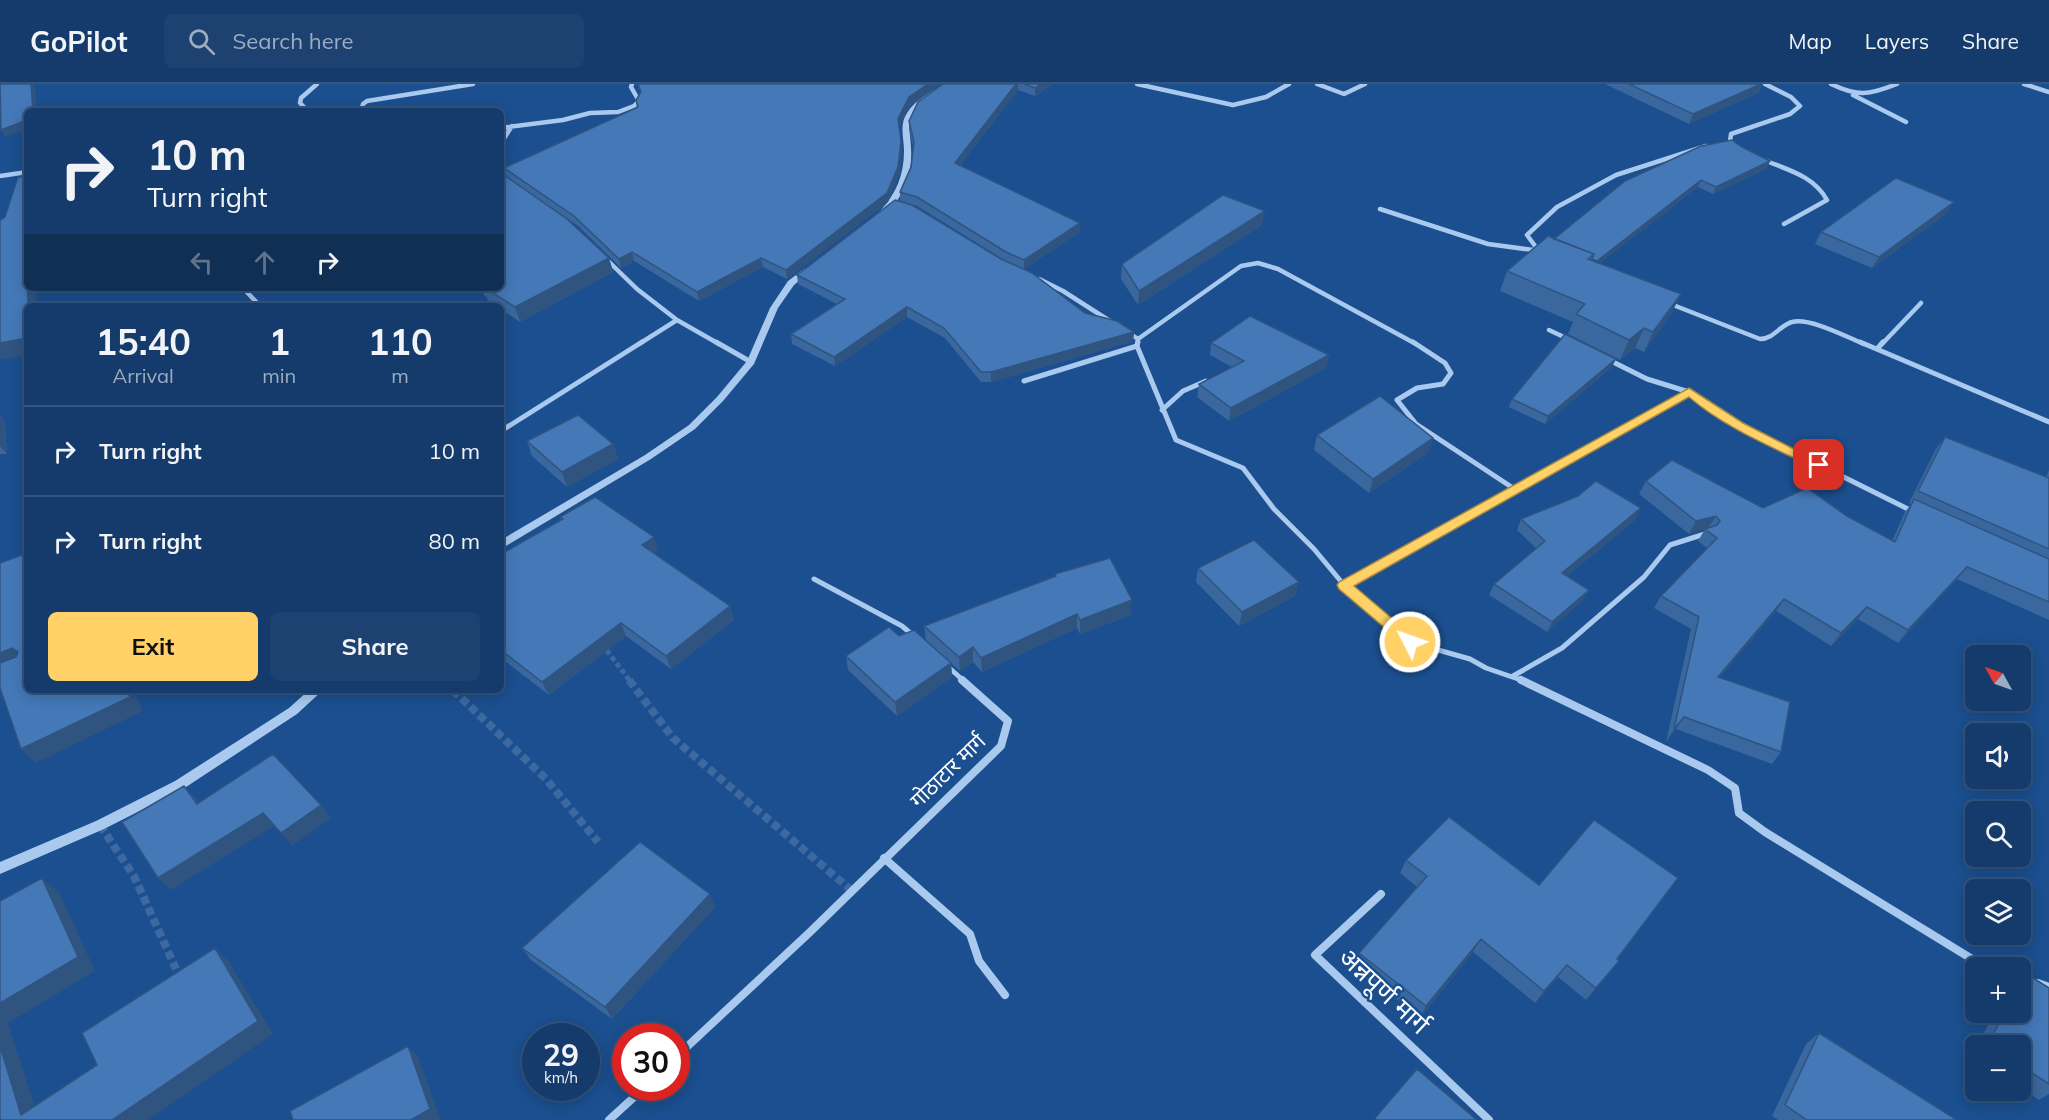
<!DOCTYPE html>
<meta charset="utf-8">
<style>
:root{--surface:#143b6b;--page:#1d4271;--text:#f1f3f6;--muted:#9dadc1;--line:#33557e;--accent:#ffd166}
body{margin:0;font-family:Mulish,"Noto Sans Devanagari",sans-serif;background:var(--page);color:var(--text);height:100vh;display:flex;flex-direction:column;font-size:22px;white-space:nowrap}
*{box-sizing:border-box;margin:0}
p{font-size:20px;color:var(--muted)}
.icon{flex:none;width:33px;height:33px;fill:none;stroke:currentColor;stroke-width:2;stroke-linecap:round;stroke-linejoin:round}
.map{position:relative;flex:1;overflow:hidden}
.drawer{position:absolute;left:24px;top:219px;width:480px;height:390px;display:flex;flex-direction:column;background:var(--surface);border-radius:9px;box-shadow:0 3px 15px #0003,0 0 0 2px var(--line)}
.drawer>*{flex:none}
.top-card{position:absolute;left:24px;top:24px;width:480px;height:183px;border-radius:9px;box-shadow:0 3px 15px #0003,0 0 0 2px var(--line);background:#143b6b;color:var(--text);overflow:hidden}
.needle{width:39px;rotate:310deg}
.controls{position:absolute;left:1965px;top:561px;display:grid;gap:12px}
.controls a{display:grid;place-items:center;width:66px;height:66px;border-radius:9px;background:var(--surface);box-shadow:0 3px 15px #0003,0 0 0 2px var(--line);font-size:30px}
.speed{position:absolute;left:522px;top:939px;display:flex;gap:12px;font-size:30px;font-weight:700;text-align:center}
.speed>*{display:grid;place-content:center;width:78px;height:78px;border-radius:50%;background:var(--surface);box-shadow:0 3px 15px #0003,0 0 0 2px var(--line);line-height:1}
.speed small{font-size:15px;font-weight:400}
.speed .limit{border:9px solid #d22;background:#fff;color:#111}
.pin{position:absolute;display:grid;place-items:center;width:51px;height:51px;color:#fff;margin:-26px;border-radius:12px;box-shadow:0 3px 9px #0006}
.me{position:absolute;width:66px;margin:-33px;rotate:311deg;stroke-linejoin:round;filter:drop-shadow(0 0 4px #0008)}
.turn{display:flex;align-items:center;gap:21px;height:126px;padding:0 24px;font-size:27px}
.turn .icon{width:78px;height:78px;stroke-width:2.5}
.turn b{display:block;font-size:42px;line-height:51px}
.lanes{display:flex;align-items:center;height:57px;padding:0 24px;background:#0003;justify-content:center;gap:30px;direction:ltr}
.lanes .off{opacity:.35}
.eta{display:flex;justify-content:space-evenly;align-items:center;height:102px;text-align:center}
.eta b{font-size:36px;font-weight:700;line-height:42px}
.button{display:flex;gap:12px;margin-top:auto;padding:12px 24px}
.button a{flex:1;height:69px;border-radius:9px;background:var(--accent);color:#111;font-size:24px;font-weight:700;line-height:69px;text-align:center}
.button a+a{background:var(--page);color:var(--text)}
ul{padding:0;list-style:none}
li{display:flex;align-items:center;gap:18px;height:90px;padding:0 24px;border-top:2px solid var(--line)}
li div{flex:1}
li b{display:block;font-size:22px}
li em{font-style:normal}
header{display:flex;align-items:center;gap:36px;box-sizing:border-box;height:84px;padding:0 30px;background:var(--surface);border-bottom:2px solid var(--line)}
header strong{font-size:28px}
nav{display:flex;gap:33px;margin-inline-start:auto;font-size:21px}
.search{width:420px;height:54px;background:var(--page);display:flex;align-items:center;gap:15px;box-sizing:border-box;padding:0 21px;border-radius:9px;color:var(--muted);font-size:22px}
.map>svg:first-child{display:block}
</style>
<header>
<strong>GoPilot</strong>
<div class="search"><svg class="icon" aria-label="search" viewBox="0 0 24 24"><circle cx="10" cy="10" r="6"/><path d="M15 15l6 6"/></svg>Search here</div>
<nav><a>Map</a><a>Layers</a><a>Share</a></nav>
</header>
<div class="map">
<svg width="2049" height="1036" viewBox="0 0 2049 1036">
<rect width="100%" height="100%" fill="#1b4f8f"/>
<g fill="none" stroke-linecap="round" stroke-linejoin="round">
<path stroke="#3d69a0" stroke-width="5" stroke-dasharray="5 3" stroke-linecap="butt" d="M602,560L630,597"/>
<path stroke="#3d69a0" stroke-width="8" stroke-dasharray="8 4" stroke-linecap="butt" d="M629,596L673,654L851,806
M453,606L546,695L598,758
M100,741L134,792L176,885"/>
<path stroke="#a9c9ee" stroke-width="4.5" d="M317,0L301,14L300,19L306,25L318,27
M1137,0L1233,21L1266,13L1289,0
M1317,0L1344,10L1365,0
M1831,0C1858,13 1869,11 1897,0
M2024,0L2049,8
M1853,11L1906,38
M361,27L363,20L367,17L473,0
M501,44L563,36L590,29L618,28L634,22L639,17L631,3L632,0
M501,59L512,42
M1734,60L1730,58L1731,50L1790,30L1800,22L1791,13L1765,0
M1764,76C1788,86 1814,92 1827,116L1784,140
M0,92L27,88
M1380,125L1488,160L1540,167
M1538,166L1527,151L1557,123L1616,91L1706,62
M606,175L637,205L677,236L639,260
M1039,195L1063,207L1113,239
M243,204L260,222
M1668,219L1760,255C1774,255 1780,241 1792,238C1809,233 1847,253 1864,260
M677,236L719,260
M1549,246L1568,255
M1129,249L1138,255L1137,260
M1138,255L1241,182L1258,179L1278,185L1416,260
M1882,260L1921,219"/>
<path stroke="#a9c9ee" stroke-width="5" d="M716,258L751,278
M1138,258L1137,262L1176,356L1243,384L1274,425L1314,465L1344,501L1410,558L1470,575L1486,584L1524,597
M1413,258L1445,279L1451,289L1443,300L1417,304L1397,316L1416,340L1516,406
M1860,258L2049,338
M1877,265L1883,258
M1609,276L1647,295L1689,308
M1024,297L1137,262
M1162,326L1183,307L1206,297
M501,347L642,258
M814,495L902,542L915,553
M1344,501L1689,308L1706,322L1739,341L1914,428
M947,582L964,597
M1513,592L1562,564L1644,493L1670,461L1708,449"/>
<path stroke="#a9c9ee" stroke-width="8" d="M1521,596L1708,686L1735,704L1739,729L1765,748L1972,875L1995,884
M884,774L970,850L979,877L1005,911
M1381,810L1315,871L1489,1036
M2038,899L2049,903
M676,973L809,849L1001,662L1008,637L962,596
M609,1036L644,1004"/>
<path fill="#a9c9ee" fill-rule="evenodd" d="M944,0H951C940,10 923,15 914,28C906,40 911,52 911,65C913,89 904,112 887,129H881L880,127C896,110 904,91 904,67C904,54 899,41 907,29C915,16 931,8 944,0Z
M805,184H811L812,186L794,201L778,224L754,280L723,317L695,345L651,375L501,465V456L645,371L689,341L717,313L747,277L770,224L788,197Z
M309,606H323L297,630L183,705L104,745L0,790V778L96,737L175,697L289,624Z"/>
</g>
<path fill="#3a679d" d="M637,0H940L910,22L899,43L902,66L899,91L888,118L787,195L763,183L699,217L634,177L621,184L577,141L567,135L609,174L613,188L520,238L501,225V222H497L489,217L479,204H501L507,93L504,84L637,24L636,16L641,10Z
M943,0H1053L1035,12L1018,6L960,81L1080,148L1024,185L1006,177L917,122L900,117V108L911,83L913,62L909,45V37Z
M1605,0H1762L1758,9L1689,40Z
M1742,63L1770,77L1766,85L1713,110L1698,103L1600,179L1681,210L1671,230L1644,268L1635,264L1620,276L1568,250L1573,238L1500,207L1507,187L1554,155Z
M1947,129L1872,184L1815,160L1821,148Z
M1262,141L1138,221L1121,195L1122,180Z
M797,191L1085,229L1134,248L1133,257L991,298H981L945,254L907,233L835,282L792,260L791,250L837,220L798,200Z
M1211,259L1329,271L1326,284L1229,337L1197,313L1199,300L1232,283L1210,271Z
M1612,283L1545,340L1509,323L1512,315Z
M0,331L5,339L7,370H0Z
M1317,351L1429,368L1369,409L1314,366Z
M1945,353L2046,393L2049,386V536L1957,495L1898,559L1858,535L1831,562L1776,527L1719,594L1781,668L1772,680L1676,645L1666,658L1691,545L1654,524L1661,512L1707,464L1698,457L1705,445L1689,450L1639,410L1646,397L1763,424L1847,432L1892,457L1905,428L1911,420L1909,419L1936,365Z
M527,357L613,360L618,375L567,403L532,372Z
M560,433L658,466L654,469L730,522L734,536L671,585L626,552L549,611L501,574V470L561,436Z
M1521,435H1636L1567,492L1589,506L1583,516L1547,548L1489,511L1494,500L1536,464L1517,446Z
M1198,484L1295,512L1239,542L1196,498Z
M1055,490L1131,531L1080,550L1077,544L982,588L973,578L960,587L951,579L952,593L897,632L848,586L846,572L899,552L926,556L924,542L1055,492Z
M1406,776L1617,875L1619,877L1586,916L1558,893L1535,919L1473,868L1420,934L1354,881L1359,869L1417,803L1400,789Z
M715,823L612,935L531,876L522,864Z
M2025,889L2049,904V1010L2039,1016L2020,1004V962H1977L1995,928H2020V893Z
M1819,949L1957,1036H1778L1772,1032L1806,960Z
M1976,964V974L1972,972Z"/>
<path fill="#305480" d="M31,0H35L37,27H33Z
M928,0H940L910,22L899,44L898,35L909,13Z
M1016,0H1018V6L955,87V79Z
M1041,0H1053L1035,12V4Z
M1761,0H1762L1758,9L1689,40L1693,30Z
M27,36V45L5,53L1,46Z
M901,57L902,66L899,91L888,118L787,195L786,186Z
M1770,77L1766,85L1713,110L1716,103Z
M23,93L27,100V204H36L37,222H28Z
M1701,96L1698,103L1594,184L1597,177Z
M1954,118L1947,129L1872,184L1879,173Z
M1265,127L1262,141L1138,221L1139,207Z
M1080,139V148L1024,185V176Z
M632,168L634,177L621,184L619,175Z
M609,174L613,188L520,238L515,223Z
M761,174L763,183L699,217L697,208Z
M1681,210L1671,230L1644,268L1653,248Z
M907,223V233L835,282L834,273Z
M1644,244L1635,264L1620,276L1629,256Z
M1134,248L1133,257L991,298V288Z
M27,254V271L0,276V259Z
M1329,271L1326,284L1229,337L1231,324Z
M1616,275L1612,283L1545,340L1548,332Z
M0,331L5,339L7,370L0,362Z
M1433,354L1429,368L1369,409L1373,395Z
M613,360L618,375L567,403L562,388Z
M1641,424L1636,435L1557,500L1562,489Z
M1716,432L1708,444L1689,450L1696,437Z
M654,453L658,466L646,474L642,461Z
M1967,483L1957,495L1898,559L1908,546Z
M1299,498L1295,512L1239,542L1242,528Z
M1589,506L1583,516L1547,548L1552,538Z
M1784,515L1776,527L1710,605L1718,593Z
M1132,516L1131,531L1080,550V536Z
M730,522L734,536L671,585L666,572Z
M1867,523L1858,535L1831,562L1841,549Z
M1077,530V544L982,588L981,574Z
M621,539L626,552L549,611L542,598Z
M973,563V578L960,587L959,573Z
M12,564L26,578L0,581V569Z
M951,579L952,593L897,632L895,618Z
M127,606H133L143,627L36,679L21,665Z
M278,606H286L281,610Z
M1684,633L1676,645L1666,658L1674,645Z
M184,702L197,715L210,734L197,720Z
M321,721L331,734L292,762L281,749Z
M263,729L274,742L171,806L158,794Z
M42,794L59,808L95,887L8,939L39,1036L21,1031L0,962V919Z
M710,810L715,823L612,935L605,923Z
M1481,855L1473,868L1420,934L1426,922Z
M215,864L229,878L273,950L148,1036H112Z
M1619,877L1610,889L1586,916L1596,904Z
M1567,881L1558,893L1535,919L1544,907Z
M408,962L418,973L441,1036H411Z"/>
<path fill="#4478b7" stroke="#305480" stroke-width="1.5" d="M0,0H31L33,27H27V36L1,46Z
M638,0H928L909,13L898,35L901,57L898,83L887,109L786,186L761,174L697,208L632,168L619,175L574,132L504,84L638,23L636,16L641,8Z
M943,0H1016L955,79L1080,139L1024,176L1006,168L917,113L900,108L911,83L914,58L909,37L918,18Z
M1024,0H1041L1035,4Z
M1629,0H1761L1693,30Z
M1732,56L1742,63L1770,77L1716,103L1701,96L1597,177L1592,175L1594,170L1554,155L1625,97L1701,62Z
M501,89L567,135L609,174L515,223L485,204H501Z
M18,93H23L28,222L27,254L0,259V136L5,133Z
M1896,94L1954,118L1879,173L1821,148Z
M1223,111L1265,127L1139,207L1122,180Z
M895,116L912,121L1001,175L1032,189L1085,229L1117,237L1134,248L991,288H981L944,244L907,223L834,273L791,250L845,215L797,191Z
M1548,152L1594,170L1588,175L1681,210L1653,248L1644,244L1629,256L1576,230L1585,220L1507,187Z
M1250,232L1329,271L1231,324L1199,300L1244,277L1211,259Z
M1565,250L1616,275L1548,332L1512,315Z
M1380,312L1433,354L1373,395L1317,351Z
M578,331L613,360L562,388L527,357Z
M1945,353L2049,394V465L1918,407Z
M1672,376L1763,424L1807,404L1847,432L1895,458L1914,415L2049,475V518L1967,483L1908,546L1867,523L1841,549L1784,515L1718,593L1790,618L1781,668L1684,633L1674,645L1699,533L1661,512L1717,454L1705,445L1717,441L1720,437L1716,432L1696,437L1646,397Z
M1596,397L1641,424L1562,489L1589,506L1552,538L1494,500L1545,457L1521,435L1578,412Z
M595,413L654,453L642,461L730,522L666,572L621,539L542,598L501,566V470L563,435L560,433Z
M1254,456L1299,498L1242,528L1198,484Z
M27,469V606H127L130,613L21,665L0,604V579L16,573L18,568L12,564L0,569V479Z
M1110,474L1132,516L1080,536L1077,530L981,574L973,563L959,573L924,542L1056,492L1055,490Z
M889,543L899,552L914,546L951,579L895,618L846,572Z
M273,670L321,721L281,749L263,729L158,794L122,738L184,702L197,720Z
M1449,733L1539,801L1594,736L1678,794L1617,875L1619,877L1596,904L1567,881L1544,907L1481,855L1426,922L1359,869L1427,792L1406,776Z
M640,758L710,810L605,923L522,864Z
M42,794L78,873L0,919V817Z
M215,864L258,937L112,1036H0V962L21,1031L97,981L82,949Z
M2025,889L2049,904V1000L2020,981V962H1990L1988,960L2005,928H2020V898Z
M1819,949L1957,1036H1807L1785,1021Z
M408,962L430,1025L411,1036H293L290,1027Z
M1417,985L1477,1036H1377L1375,1034Z"/>
<path fill="#ffd166" stroke="#a68842" stroke-width="1.5" d="M1689,304L1743,339L1825,381L1819,386L1815,384C1772,363 1725,344 1689,313L1354,502L1415,554L1417,558L1415,561H1405L1339,505L1337,501L1339,498Z"/>
<g text-anchor="middle" stroke-width="5" stroke-linejoin="round" paint-order="stroke">
<g font-size="21" fill="#fff" stroke="#1b4f8f">
<text transform="translate(948 687) rotate(-44)" y="7">गोठाटार मार्ग</text>
</g>
<g font-size="26" fill="#fff" stroke="#1b4f8f">
<text transform="translate(1384 907) rotate(43)" y="9">अन्नपूर्ण मार्ग</text>
</g>
</g>
</svg>
<div class="controls">
<a><svg class="needle" viewBox="-14 -14 28 28"><path d="M0-13l5 13h-10z" fill="#e53935"/><path d="M0 13l5-13h-10z" fill="#9dadc1"/></svg></a>
<a><svg class="icon" aria-label="sound" viewBox="0 0 24 24"><path d="M4 9h4l5-4v14l-5-4H4zM17 9q2 3 0 6"/></svg></a>
<a><svg class="icon" aria-label="search" viewBox="0 0 24 24"><circle cx="10" cy="10" r="6"/><path d="M15 15l6 6"/></svg></a>
<a><svg class="icon" aria-label="layers" viewBox="0 0 24 24"><path d="M12 4l9 5-9 5-9-5zM3 14l9 5 9-5"/></svg></a>
<a>+</a>
<a>−</a>
</div>
<div class="speed"><div>29<small>km/h</small></div><div class="limit">30</div></div>
<div class="pin" style="left:1819px;top:381px;background:#d93025"><svg class="icon" aria-label="arrive" viewBox="0 0 24 24"><path d="M6 21V4h12l-3 4 3 4H6"/></svg></div>
<svg class="me" style="left:1410px;top:558px" viewBox="-20 -20 40 40"><circle r="17" fill="#ffd166" stroke="#fff" stroke-width="3"/><path d="M0-11L8 9 0 5-8 9z" fill="#fff"/></svg>
<div class="top-card">
<div class="turn"><svg class="icon" aria-label="right" viewBox="0 0 24 24"><path d="M7 20v-9h11M14 6l5 5-5 5"/></svg><div><b>10 m</b>Turn right</div></div>
<div class="lanes"><svg class="icon off" aria-label="left" viewBox="0 0 24 24"><path d="M17 20v-9H6M10 6l-5 5 5 5"/></svg><svg class="icon off" aria-label="ahead" viewBox="0 0 24 24"><path d="M12 20V5M6 11l6-6 6 6"/></svg><svg class="icon" aria-label="right" viewBox="0 0 24 24"><path d="M7 20v-9h11M14 6l5 5-5 5"/></svg></div>
</div>
<section class="drawer">
<div class="eta">
<div><b>15:40</b><p>Arrival</p></div>
<div><b>1</b><p>min</p></div>
<div><b>110</b><p>m</p></div>
</div>
<ul>
<li><svg class="icon" aria-label="right" viewBox="0 0 24 24"><path d="M7 20v-9h11M14 6l5 5-5 5"/></svg><div><b>Turn right</b></div><em>10 m</em></li>
<li><svg class="icon" aria-label="right" viewBox="0 0 24 24"><path d="M7 20v-9h11M14 6l5 5-5 5"/></svg><div><b>Turn right</b></div><em>80 m</em></li>
</ul>
<div class="button"><a>Exit</a><a>Share</a></div>
</section>
</div>
